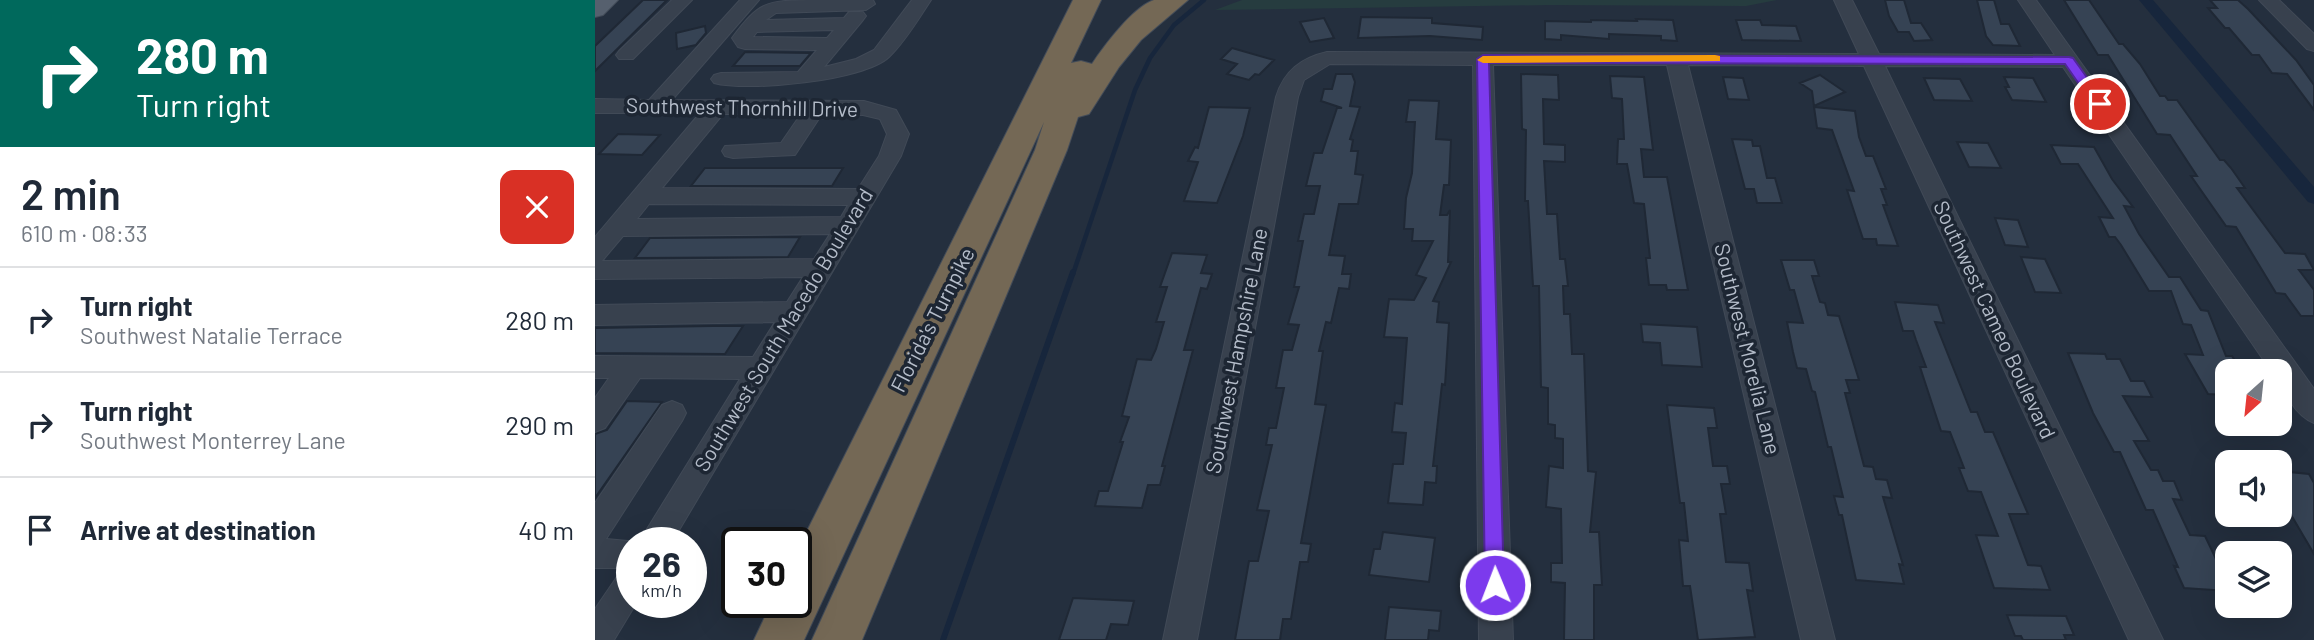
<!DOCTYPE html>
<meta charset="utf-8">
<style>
:root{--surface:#fff;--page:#f2f2f3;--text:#1f2937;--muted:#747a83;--line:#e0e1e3}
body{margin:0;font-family:Barlow,sans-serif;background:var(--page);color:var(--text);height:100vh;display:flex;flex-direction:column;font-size:26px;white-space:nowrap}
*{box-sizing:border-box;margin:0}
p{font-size:23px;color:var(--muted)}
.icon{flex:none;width:38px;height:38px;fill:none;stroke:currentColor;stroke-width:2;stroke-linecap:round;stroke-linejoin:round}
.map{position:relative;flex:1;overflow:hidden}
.details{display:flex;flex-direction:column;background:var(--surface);width:595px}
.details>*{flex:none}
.guide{background:#00695c;color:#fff;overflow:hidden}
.needle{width:46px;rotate:207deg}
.controls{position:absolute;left:1620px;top:359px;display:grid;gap:14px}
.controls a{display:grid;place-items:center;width:77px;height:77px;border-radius:14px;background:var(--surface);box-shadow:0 7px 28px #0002;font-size:35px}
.speed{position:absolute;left:21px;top:527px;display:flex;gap:14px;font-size:35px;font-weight:700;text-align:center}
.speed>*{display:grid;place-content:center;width:91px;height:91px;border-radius:50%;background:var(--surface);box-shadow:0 7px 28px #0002;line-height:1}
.speed small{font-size:18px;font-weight:400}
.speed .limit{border:4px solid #111;border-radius:10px;background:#fff;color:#111}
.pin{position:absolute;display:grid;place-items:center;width:60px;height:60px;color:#fff;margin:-30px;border:4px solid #fff;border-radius:50%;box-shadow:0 2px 7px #0007}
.me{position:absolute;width:77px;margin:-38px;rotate:359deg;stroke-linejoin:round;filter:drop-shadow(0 0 5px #0008)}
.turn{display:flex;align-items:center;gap:24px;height:147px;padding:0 21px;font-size:32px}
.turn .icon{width:91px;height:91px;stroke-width:2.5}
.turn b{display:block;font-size:49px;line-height:60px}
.round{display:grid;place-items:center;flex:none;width:74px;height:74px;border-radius:14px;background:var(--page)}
.overview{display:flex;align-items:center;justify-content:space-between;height:119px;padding:0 21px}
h1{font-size:42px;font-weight:600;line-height:52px}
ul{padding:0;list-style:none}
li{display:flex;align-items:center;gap:21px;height:105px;padding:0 21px;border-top:2px solid var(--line)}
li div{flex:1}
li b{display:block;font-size:26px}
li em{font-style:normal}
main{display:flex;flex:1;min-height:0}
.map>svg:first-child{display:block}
</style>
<main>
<section class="details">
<div class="guide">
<div class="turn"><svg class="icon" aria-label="right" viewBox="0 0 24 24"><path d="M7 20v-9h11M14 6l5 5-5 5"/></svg><div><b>280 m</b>Turn right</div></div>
</div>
<div class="overview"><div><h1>2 min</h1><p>610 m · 08:33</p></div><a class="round" style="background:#d93025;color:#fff"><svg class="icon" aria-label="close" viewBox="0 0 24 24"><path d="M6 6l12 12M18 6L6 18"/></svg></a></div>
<ul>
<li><svg class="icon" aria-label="right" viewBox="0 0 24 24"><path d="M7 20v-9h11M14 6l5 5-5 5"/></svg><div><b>Turn right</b><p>Southwest Natalie Terrace</p></div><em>280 m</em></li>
<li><svg class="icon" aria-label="right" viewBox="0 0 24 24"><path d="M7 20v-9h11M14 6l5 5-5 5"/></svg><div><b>Turn right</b><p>Southwest Monterrey Lane</p></div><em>290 m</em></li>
<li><svg class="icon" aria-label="arrive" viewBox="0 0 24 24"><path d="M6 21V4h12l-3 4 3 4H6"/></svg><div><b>Arrive at destination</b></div><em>40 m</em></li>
</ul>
</section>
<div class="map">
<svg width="1719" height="640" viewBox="0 0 1719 640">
<rect width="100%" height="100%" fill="#242f3e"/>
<path fill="#263c3f" d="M647,0H1182L1151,6L955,5L620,10Z"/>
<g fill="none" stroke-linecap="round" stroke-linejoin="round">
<path stroke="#17263c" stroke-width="4.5" d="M478,274L540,90L555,58L579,25L609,0"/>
<path stroke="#17263c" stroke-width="6" d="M348,640L478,272"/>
<path fill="#17263c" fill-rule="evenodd" d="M1544,0H1558L1719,187V204L1713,202Z"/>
</g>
<path fill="#364354" stroke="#1f2835" stroke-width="2" d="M48,0H72L0,71V46Z
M1290,0H1309L1316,23H1326L1337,40L1319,41L1314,32H1303L1294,16Z
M1382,0H1399L1406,24H1414L1425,46L1398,45L1391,36Z
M1469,0H1494L1524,44H1528L1545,64L1565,96H1570L1573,100H1582L1625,160H1629L1636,168L1650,188H1642L1690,253L1710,254L1719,270H1704L1719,290V316H1706L1690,294L1681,293L1641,227L1631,226L1596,176H1602L1575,135L1562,134L1513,55H1503Z
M1615,0H1643L1653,9L1701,60L1719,85V110L1692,74L1677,73L1664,55H1657L1634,28H1630L1613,8H1622Z
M766,17L837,18V23L888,27L887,40L835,36L763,38Z
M729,18L739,38L715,42L705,22Z
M1041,19L1078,20L1082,41L1066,40V36L1014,34V39L966,35V40L950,39V21L996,22V20L1042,21Z
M1141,20H1165L1167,25L1201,26L1206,41L1147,40Z
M110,26L111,33L101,45L82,49L81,33Z
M637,48L679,60L664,75L660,74L654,80L632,74L642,64L626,59Z
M150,52L216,53L205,66H138Z
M741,74H757L760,82L755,106L765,107L755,139L758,140L756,151H763L760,174L768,175L763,204H744L734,255L750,256L747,274H756L754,289L744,288L736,323L731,322L724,351H728L720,404L731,405L706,543L716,544L713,562H705L696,619H688L685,640H640L654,561H663L674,511L662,510L677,445H671L674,428H681L689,388H681L688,350H697L704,325L693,324L704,287H699L708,241H703L709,214H719L725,186H711L719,153H727L742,108H747L726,101L729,89H737Z
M926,74L963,75L964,100L948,99L949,144L970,145V162L949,161L952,214H962L965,259H970L973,286H968L969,314H975L977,354H989L993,471L1001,472L995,532H1004L1007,585H999V640H969L970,583L956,582V563H967L966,509L951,507L954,466L968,468V439L960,438V425L953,424V388L946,387L944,286H938L933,201H930L931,130L927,129Z
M1225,75L1250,92L1219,106L1217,91L1205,83Z
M1015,76L1049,77L1058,150L1046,149L1049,177H1072L1093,290H1072L1071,285H1054L1051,258H1055L1049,204L1039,203L1032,164H1022L1023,139H1029L1027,99L1017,98Z
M1128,77L1148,78L1154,100L1133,99Z
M1409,77L1438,78L1451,102L1417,100L1410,87H1414Z
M1329,78L1365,79L1377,101L1339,100Z
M814,100L844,101L841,139L856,140L854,185H849L845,215H852L855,210L853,262H856L838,301L844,302L842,322L854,323L850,385L847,384L838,466H842L841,483L830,482L828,505L793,503L798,464H808L811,433L797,432L800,403L807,404L812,338L789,337L794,299L819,300L831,278L821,275L838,241H817L818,229H809L811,198L817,173L820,122H811Z
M614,107L655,108L648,136L622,203L589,201L603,162L593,161L600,147L603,148Z
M1219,107L1260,111L1264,137L1271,156H1278L1291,189H1286L1292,205H1288L1303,246L1282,245L1281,239H1268L1252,190L1259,191L1237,130L1222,128Z
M23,134L65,135L47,155L4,154Z
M1137,139L1157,140L1158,146H1165L1172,178H1180L1187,203H1162L1159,189H1150Z
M1362,142L1393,143L1406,168L1374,167Z
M1456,145L1499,147L1517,179L1538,207L1529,206L1544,234L1574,277H1585L1606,310L1613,311L1631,356H1637L1646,370L1633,371V395L1613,394L1590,354L1608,355L1596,325L1588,324L1576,291H1554L1526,245L1520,237H1514L1504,217L1518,218L1483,164H1466Z
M110,168H248L237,186H96Z
M1400,218L1423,220L1433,247L1410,245Z
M205,237L193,257L40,258L55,238Z
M577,253L612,255L606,273L617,274L612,289L606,288L589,350H598L567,466H570L565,485H553L547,508L500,506L504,491H513L528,442H525L534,417L527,416L542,359L556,360L561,349L569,322H561L572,287H565Z
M1426,257L1450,259L1466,293L1440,292Z
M1186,260H1219L1224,276H1217L1225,302L1230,303L1233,315L1244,316L1264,380H1251L1255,393H1250L1269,466L1278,467L1281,479L1292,480L1297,498L1288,497L1308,565L1304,564L1309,584L1261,580L1247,515H1244L1239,496L1248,497L1236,447H1233L1220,392L1217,391L1211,369L1202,368L1198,352L1192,322L1208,323L1199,290H1195Z
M1300,302L1343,305L1349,323L1340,322L1376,412H1382L1390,432H1398L1433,514H1414L1433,565L1446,566L1455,590L1399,588L1381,535L1403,536L1386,492L1373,491L1364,468H1369L1355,432L1346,431L1325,367H1331L1321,340L1318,331H1308Z
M1046,324L1102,327L1107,367L1067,365L1065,343L1048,342Z
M117,326H148L130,354L0,353V328Z
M1473,353L1510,354L1512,359H1525L1536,381H1549L1557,397L1528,396L1554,441H1539L1556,470H1563L1568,481H1579L1587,500L1578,499L1595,535L1610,536L1621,559L1633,560V591L1589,588L1579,566L1583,567L1558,510H1551L1525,452H1519L1498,413Z
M32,401L67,402L0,498V434L12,430Z
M1072,405L1119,408L1122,428H1113L1118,466H1132L1135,484H1126L1131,514H1125L1131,562L1154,563L1158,591L1152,590L1160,637L1103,640L1095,586H1088L1084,540L1093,541L1089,503H1085Z
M1685,471L1714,474L1719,483V554L1685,496Z
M788,532L840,538L834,582L774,575L779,549H785Z
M478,598L539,601L533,625L516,624L511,640H464Z
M794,607L846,611L844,631L834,630L833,640H790Z
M1412,615L1471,616L1479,635H1469L1471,640H1428L1426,636H1420Z"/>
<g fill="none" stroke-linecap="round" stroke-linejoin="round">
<g stroke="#414a57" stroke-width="2">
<path id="minor" d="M77,0H97L38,59H24L21,55L24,51Z
M145,0H164L77,100L269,101L301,110L314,134L306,156L77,542H37V602H42L19,640H0V609L28,568H0V503L67,405L77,401L87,405L91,413L87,421L11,539L44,542L145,379L45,378L10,428L0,432V398L14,378H0V356L158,357L180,322L0,325V305L192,302L208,277L0,279V237L105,113H0V99L54,100ZM128,114H206L186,143L130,146L127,151L130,156L138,158L200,155L227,114L268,115L285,119L292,134L284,156L263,189L67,188ZM54,204L253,205L246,217L42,219ZM235,234L219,259L7,261L28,236Z
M218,0H278L280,4L271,10L181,13L171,20L249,18L254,12H268L271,16L268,20L229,67L261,59L279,50L317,0H336C324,18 310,42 294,57C269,81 153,92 119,83L116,79L119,75L126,73L203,72L222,50L150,49L143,47L137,38C165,0 172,1 218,0ZM239,30L232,38L158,37L162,32Z
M1239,0H1257L1284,54L1460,55L1423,0H1441L1719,389V423C1701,416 1685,390 1685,371H1676L1468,67L1290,66L1568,640H1534L1269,66L1093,65L1240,640H1206L1072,65H898L918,640H884L878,65L735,64L709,80L703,97L602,640H568L681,97C689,71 706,58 732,52L1264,54Z
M1664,0H1684L1719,34V51L1712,49Z"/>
</g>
<g stroke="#414a57" stroke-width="2">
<path id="major" d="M0,0H23L8,15L0,17Z"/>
</g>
<g stroke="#434c59" stroke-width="2">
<path id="highway" d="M478,0H506L476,63L486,61L497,64C509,46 538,7 559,0C568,0 583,0 593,0L546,40L524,67L494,114L483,117L472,150L267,640H217L440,150L449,122L209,640H159L177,602H201V553Z"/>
</g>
<use href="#minor" fill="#38414e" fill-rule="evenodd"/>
<use href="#major" fill="#56606e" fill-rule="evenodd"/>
<use href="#highway" fill="#746855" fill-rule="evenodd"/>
</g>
<path fill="#7c3aed" stroke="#51269a" stroke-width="2" d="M888,55L1474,57L1478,58L1511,104L1505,108L1500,107L1470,64L894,63L909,585L906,591L900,594L893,591L890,585L882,59Z"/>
<path fill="#f59e0b" d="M1120,55L1125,56V61L888,63L882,60L888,56Z"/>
<g text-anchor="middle" stroke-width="7" stroke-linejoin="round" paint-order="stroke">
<g font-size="21" fill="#b4bcc9" stroke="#1d2633">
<text transform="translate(147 108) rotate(1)" y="7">Southwest Thornhill Drive</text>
<text transform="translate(338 320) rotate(-63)" y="7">Florida's Turnpike</text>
<text transform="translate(1399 320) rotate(65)" y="7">Southwest Cameo Boulevard</text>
<text transform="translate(189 330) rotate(-59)" y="7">Southwest South Macedo Boulevard</text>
<text transform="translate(1152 349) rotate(76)" y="7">Southwest Morelia Lane</text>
<text transform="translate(642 351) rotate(-79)" y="7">Southwest Hampshire Lane</text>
</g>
</g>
</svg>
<div class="controls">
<a><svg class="needle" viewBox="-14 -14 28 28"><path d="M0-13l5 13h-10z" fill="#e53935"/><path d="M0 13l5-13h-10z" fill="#747a83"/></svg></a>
<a><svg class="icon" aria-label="sound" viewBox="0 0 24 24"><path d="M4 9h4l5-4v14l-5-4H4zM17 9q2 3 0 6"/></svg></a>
<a><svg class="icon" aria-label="layers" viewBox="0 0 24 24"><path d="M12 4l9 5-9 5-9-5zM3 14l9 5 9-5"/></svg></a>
</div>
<div class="speed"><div>26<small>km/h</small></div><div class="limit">30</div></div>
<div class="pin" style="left:1505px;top:104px;background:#d93025"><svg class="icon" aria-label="arrive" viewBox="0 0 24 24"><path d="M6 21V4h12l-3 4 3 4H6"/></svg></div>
<svg class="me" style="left:900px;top:585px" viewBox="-20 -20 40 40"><circle r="17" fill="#7c3aed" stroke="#fff" stroke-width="3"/><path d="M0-11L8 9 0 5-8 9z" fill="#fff"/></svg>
</div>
</main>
